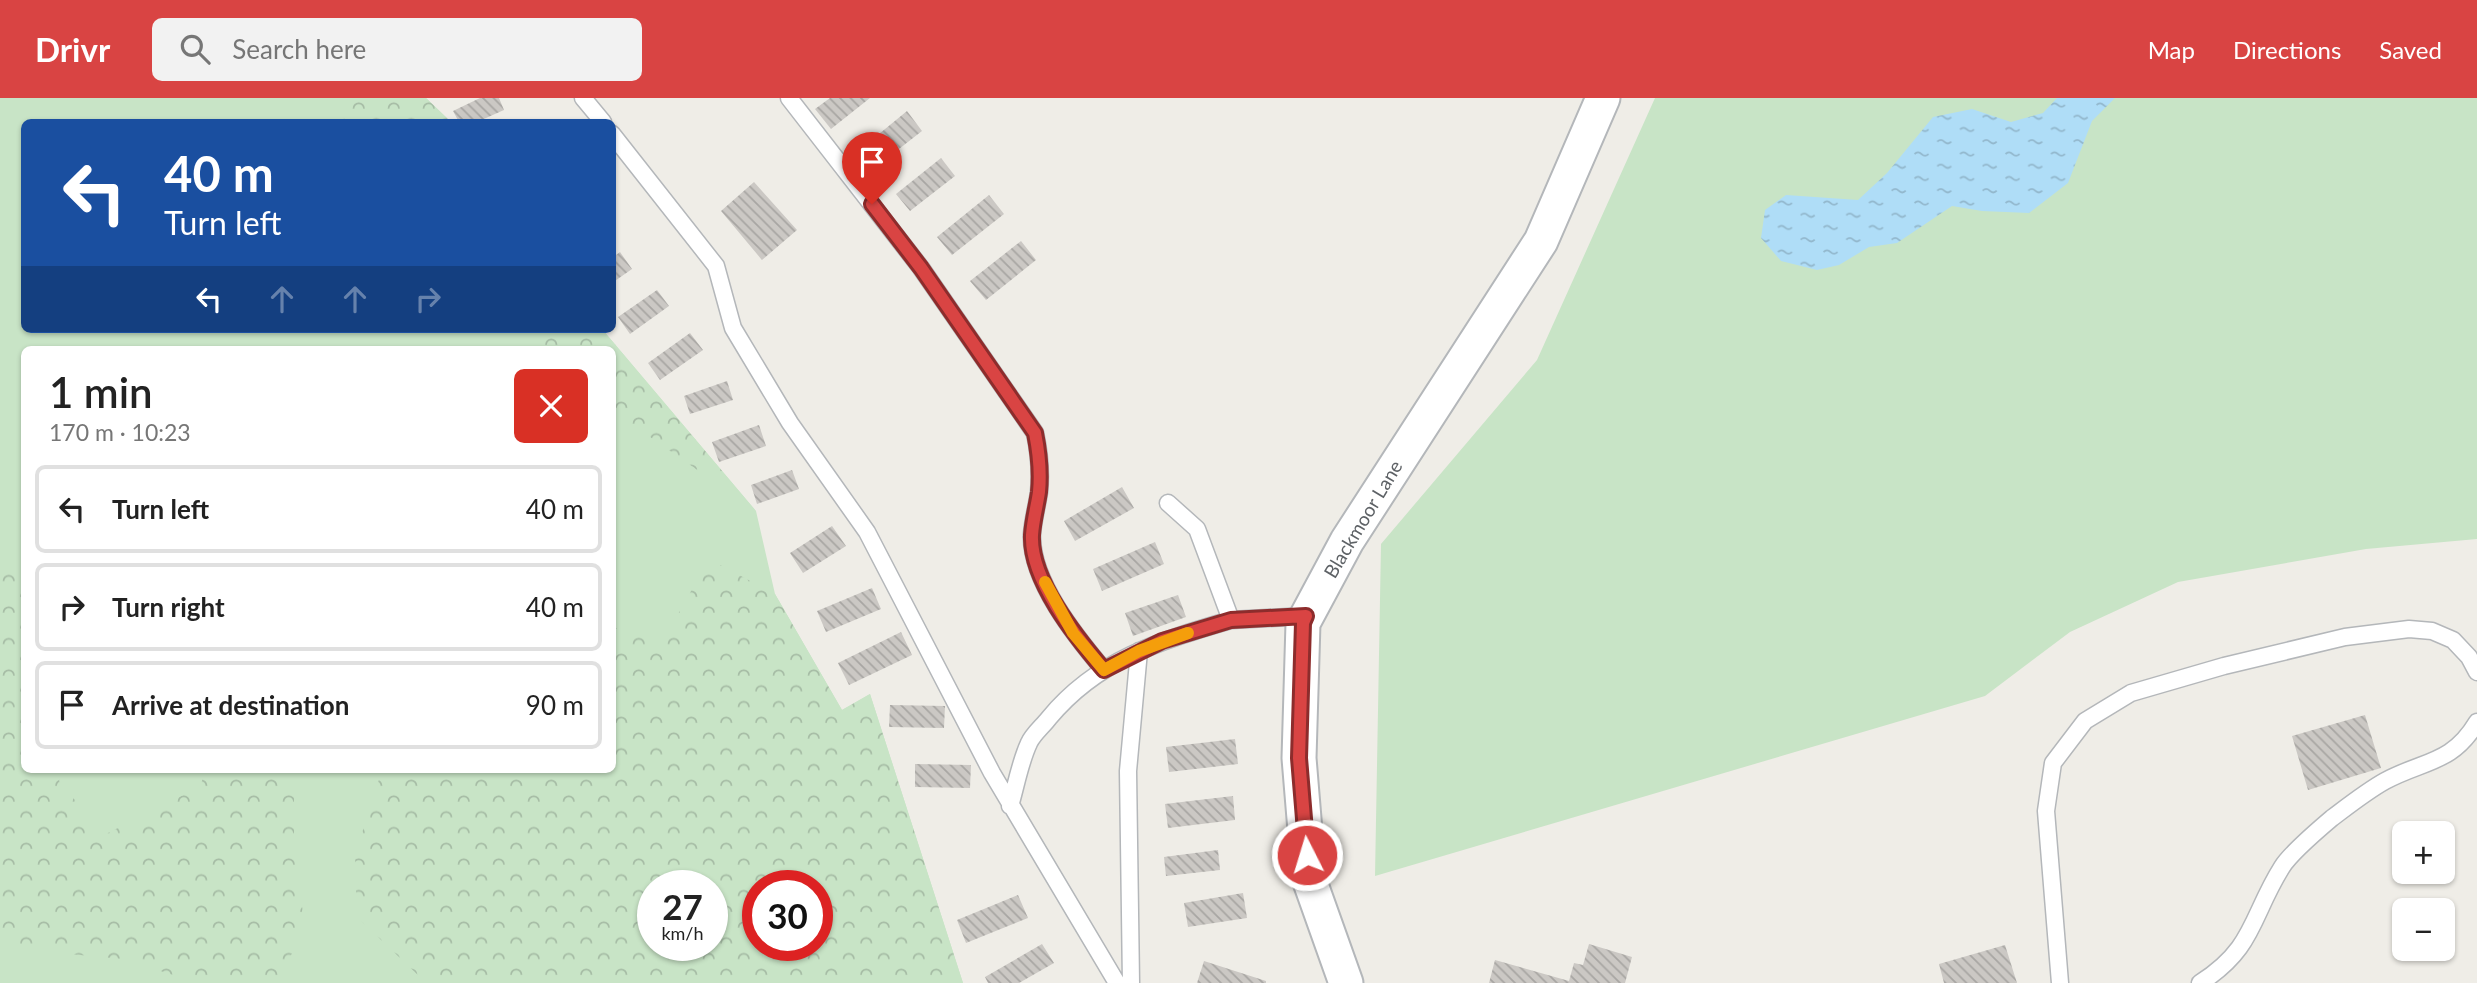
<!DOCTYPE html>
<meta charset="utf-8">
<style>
:root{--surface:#fff;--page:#f2f2f2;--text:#222;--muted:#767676;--line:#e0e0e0;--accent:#d94443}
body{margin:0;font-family:Lato,sans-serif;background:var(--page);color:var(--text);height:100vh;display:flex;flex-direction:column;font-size:26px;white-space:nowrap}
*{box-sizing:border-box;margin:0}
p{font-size:23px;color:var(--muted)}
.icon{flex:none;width:38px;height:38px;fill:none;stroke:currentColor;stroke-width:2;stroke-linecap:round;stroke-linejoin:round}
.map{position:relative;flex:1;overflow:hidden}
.drawer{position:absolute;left:21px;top:248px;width:595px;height:427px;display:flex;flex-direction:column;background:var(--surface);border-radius:10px;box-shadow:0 2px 5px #0004}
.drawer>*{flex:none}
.guide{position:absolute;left:21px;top:21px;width:595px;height:214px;border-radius:10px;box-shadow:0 2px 5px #0004;background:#1a4fa0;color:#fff;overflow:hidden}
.tools{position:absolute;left:2392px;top:723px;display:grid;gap:14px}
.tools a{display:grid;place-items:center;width:63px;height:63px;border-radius:10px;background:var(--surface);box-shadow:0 2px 5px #0004;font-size:35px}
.speed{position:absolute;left:637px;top:772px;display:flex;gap:14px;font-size:35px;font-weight:700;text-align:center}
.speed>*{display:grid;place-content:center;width:91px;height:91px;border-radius:50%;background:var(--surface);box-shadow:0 2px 5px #0004;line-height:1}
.speed small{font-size:18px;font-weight:400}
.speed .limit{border:10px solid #d22;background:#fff;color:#111}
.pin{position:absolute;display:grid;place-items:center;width:60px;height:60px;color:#fff;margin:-72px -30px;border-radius:50% 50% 50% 0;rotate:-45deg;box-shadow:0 0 7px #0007}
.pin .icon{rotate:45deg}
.me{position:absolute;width:77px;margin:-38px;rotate:355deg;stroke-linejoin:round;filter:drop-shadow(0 0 5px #0008)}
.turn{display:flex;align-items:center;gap:24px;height:147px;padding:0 28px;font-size:32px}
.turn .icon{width:91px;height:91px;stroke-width:2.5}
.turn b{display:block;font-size:49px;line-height:60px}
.lanes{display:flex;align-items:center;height:66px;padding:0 28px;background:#0003;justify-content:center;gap:35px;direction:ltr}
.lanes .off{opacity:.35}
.round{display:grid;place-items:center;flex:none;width:74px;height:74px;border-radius:10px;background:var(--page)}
.head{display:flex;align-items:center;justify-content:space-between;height:119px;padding:0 28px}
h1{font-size:42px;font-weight:600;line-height:52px}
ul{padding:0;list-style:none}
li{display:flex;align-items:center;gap:21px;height:88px;margin:0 14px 10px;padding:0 14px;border:4px solid var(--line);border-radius:10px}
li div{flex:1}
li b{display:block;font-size:26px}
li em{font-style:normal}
header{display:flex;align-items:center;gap:42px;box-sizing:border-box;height:98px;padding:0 35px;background:var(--accent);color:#fff}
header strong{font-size:33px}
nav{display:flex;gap:38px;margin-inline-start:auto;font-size:24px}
.search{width:490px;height:63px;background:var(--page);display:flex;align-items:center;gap:18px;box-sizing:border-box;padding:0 24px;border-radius:10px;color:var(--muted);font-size:26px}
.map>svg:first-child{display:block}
</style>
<header>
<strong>Drivr</strong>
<div class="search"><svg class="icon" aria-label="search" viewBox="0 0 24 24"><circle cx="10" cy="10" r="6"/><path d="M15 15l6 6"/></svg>Search here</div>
<nav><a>Map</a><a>Directions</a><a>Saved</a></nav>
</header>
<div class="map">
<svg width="2477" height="885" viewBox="0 0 2477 885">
<defs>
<pattern id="forest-crowns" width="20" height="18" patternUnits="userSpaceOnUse" patternTransform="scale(1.75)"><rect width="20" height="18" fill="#c8e4c6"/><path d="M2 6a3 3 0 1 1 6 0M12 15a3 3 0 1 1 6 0" fill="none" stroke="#a6bca5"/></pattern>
<pattern id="water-ripples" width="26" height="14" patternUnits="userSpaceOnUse" patternTransform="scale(1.75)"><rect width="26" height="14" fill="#afddf7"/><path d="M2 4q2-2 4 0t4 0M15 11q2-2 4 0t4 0" fill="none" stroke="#92b7cc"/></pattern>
<pattern id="building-back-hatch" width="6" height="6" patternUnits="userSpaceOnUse" patternTransform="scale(1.75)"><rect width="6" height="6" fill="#cbc8c4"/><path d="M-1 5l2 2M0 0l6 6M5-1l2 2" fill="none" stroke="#a8a6a3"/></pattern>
</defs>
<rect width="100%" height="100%" fill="#efede7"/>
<path fill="#c8e4c6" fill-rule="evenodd" d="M0,0H426L451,24H24V231H602L756,413L775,496L842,612L870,596L963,885H0ZM24,252H612V672H24ZM653,788H712V847H653ZM758,788H817V847H758Z
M1655,0H2477V441L2366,451L2178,484L2070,534L1985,598L1375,778L1381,446L1537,262Z"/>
<path fill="url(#forest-crowns)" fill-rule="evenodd" d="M325,0H426L451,24H347Z
M527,231H602L756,413L613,313L612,252H545Z
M709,461L775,496L842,612L870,596L963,885H430L419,878L357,819L355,757L382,672H612L613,529L663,543ZM653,788H712V847H653ZM758,788H817V847H758Z
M24,468V672H64L59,683L104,737L201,688L204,672H294V737L305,834L274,885H198L123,861L15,851L0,848V473Z"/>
<path fill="url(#water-ripples)" d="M2057,0H2115L2092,23L2068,85L2029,115L1982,113L1952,108L1897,145L1869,149L1839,167L1817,172L1781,163L1761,140L1765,112L1786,97L1858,102L1887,75L1933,19L1972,11L2011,24L2043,15Z"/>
<path fill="url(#building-back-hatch)" d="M480,0H499L504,12L477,24H459L453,13Z
M830,0H870L831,31L815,11Z
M907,13L922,33L872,72L857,54Z
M941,60L955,78L910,113L896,96Z
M754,84L797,132L762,162L721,113Z
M989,97L1004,116L952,157L937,139Z
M1021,143L1036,162L986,202L970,183Z
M620,154L632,171L612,185V160Z
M657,192L669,208L630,236L618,219Z
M690,235L703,252L660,282L648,265Z
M727,283L733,302L690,316L684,298Z
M759,327L766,348L719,364L712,344Z
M792,372L799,391L757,406L751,387Z
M1122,389L1134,410L1075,443L1064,423Z
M832,428L846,448L803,475L790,455Z
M1155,444L1164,466L1102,493L1093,471Z
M872,490L881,511L826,534L817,513Z
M1178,497L1186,519L1133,538L1125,515Z
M901,534L912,557L849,587L838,565Z
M890,607L945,608L944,630L889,629Z
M2365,617L2381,670L2308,692L2292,638Z
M1235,641L1238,666L1169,674L1166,649Z
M915,666L971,667L970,690L915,689Z
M1233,698L1235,722L1168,730L1165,706Z
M1218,752L1220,772L1166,778L1164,759Z
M1243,795L1247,820L1188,829L1184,805Z
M1018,797L1028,820L966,845L957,822Z
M1042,846L1054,865L1019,885H988L985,879Z
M1589,846L1632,859L1625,885H1489L1495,862L1569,883L1574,865L1583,867Z
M2005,847L2017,885H1944L1939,866Z
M1204,863L1266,883V885H1197Z"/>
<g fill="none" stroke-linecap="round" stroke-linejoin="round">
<g stroke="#b4b7ba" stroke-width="19">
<path id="lane" d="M583,0L603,24
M789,0L921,170L1035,335C1039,354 1041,374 1039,394C1037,408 1033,422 1032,436C1030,482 1076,539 1104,572
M612,36L716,168L733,230L790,325L867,434L992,675L1117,885
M1168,405L1197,431L1231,522L1306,518
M1010,708C1016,688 1020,664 1029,645C1033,636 1043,628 1049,620C1098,561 1160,543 1231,522
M1131,885L1128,673L1139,553
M2060,885L2046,713L2053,665L2085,623L2131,595L2224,568L2345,539L2409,531L2432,533L2453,542L2469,559L2477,574
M2200,885C2255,850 2251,818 2282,769C2290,756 2319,731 2332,720C2348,708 2367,693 2385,683C2424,662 2452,666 2477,624"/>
</g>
<g stroke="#b4b7ba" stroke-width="37">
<path id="street" d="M1346,885L1309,781L1299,660L1303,525L1347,443L1541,143L1603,0"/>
</g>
<use href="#lane" stroke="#fff" stroke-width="16"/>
<use href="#street" stroke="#fff" stroke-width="33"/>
</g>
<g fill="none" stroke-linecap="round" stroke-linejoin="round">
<g stroke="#8d2c2c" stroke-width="18">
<path id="route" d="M872,106L921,170L1035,335C1039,355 1041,374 1039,394C1037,408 1033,422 1032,437C1030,482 1076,539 1104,572L1162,543L1231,522L1306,518L1303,525L1299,660L1307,757"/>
</g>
<use href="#route" stroke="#d94443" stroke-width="12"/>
<path stroke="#f59e0b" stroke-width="12" d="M1045,484L1073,535L1104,572L1139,553L1188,535"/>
</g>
<g text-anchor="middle" stroke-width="5" stroke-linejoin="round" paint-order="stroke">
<g font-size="19" fill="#5e6266" stroke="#fff">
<text transform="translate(1363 421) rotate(-59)" y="7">Blackmoor Lane</text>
</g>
</g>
</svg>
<div class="tools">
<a>+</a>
<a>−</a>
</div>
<div class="speed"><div>27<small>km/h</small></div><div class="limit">30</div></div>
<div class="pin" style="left:872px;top:106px;background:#d93025"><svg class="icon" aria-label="arrive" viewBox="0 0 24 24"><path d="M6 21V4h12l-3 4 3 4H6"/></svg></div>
<svg class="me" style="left:1307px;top:757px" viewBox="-20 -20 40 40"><circle r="17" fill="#d94443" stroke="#fff" stroke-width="3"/><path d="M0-11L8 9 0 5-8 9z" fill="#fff"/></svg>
<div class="guide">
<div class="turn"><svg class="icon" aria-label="left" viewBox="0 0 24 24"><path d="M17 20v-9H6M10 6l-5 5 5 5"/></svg><div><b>40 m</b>Turn left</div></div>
<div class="lanes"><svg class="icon" aria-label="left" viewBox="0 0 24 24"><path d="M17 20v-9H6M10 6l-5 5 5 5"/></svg><svg class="icon off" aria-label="ahead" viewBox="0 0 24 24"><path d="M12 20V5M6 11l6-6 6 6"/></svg><svg class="icon off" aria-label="ahead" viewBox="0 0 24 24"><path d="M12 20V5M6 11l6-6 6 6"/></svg><svg class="icon off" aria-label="right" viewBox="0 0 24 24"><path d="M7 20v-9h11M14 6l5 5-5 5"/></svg></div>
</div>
<section class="drawer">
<div class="head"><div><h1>1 min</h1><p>170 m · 10:23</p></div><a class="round" style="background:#d93025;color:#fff"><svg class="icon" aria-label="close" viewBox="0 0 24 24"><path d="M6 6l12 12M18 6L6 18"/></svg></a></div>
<ul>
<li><svg class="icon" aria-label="left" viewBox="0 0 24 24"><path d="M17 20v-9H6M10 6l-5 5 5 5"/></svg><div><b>Turn left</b></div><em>40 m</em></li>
<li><svg class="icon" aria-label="right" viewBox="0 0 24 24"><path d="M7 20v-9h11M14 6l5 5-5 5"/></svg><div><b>Turn right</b></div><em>40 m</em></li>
<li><svg class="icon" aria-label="arrive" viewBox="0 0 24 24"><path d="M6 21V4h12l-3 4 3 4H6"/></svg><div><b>Arrive at destination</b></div><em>90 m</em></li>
</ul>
</section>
</div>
